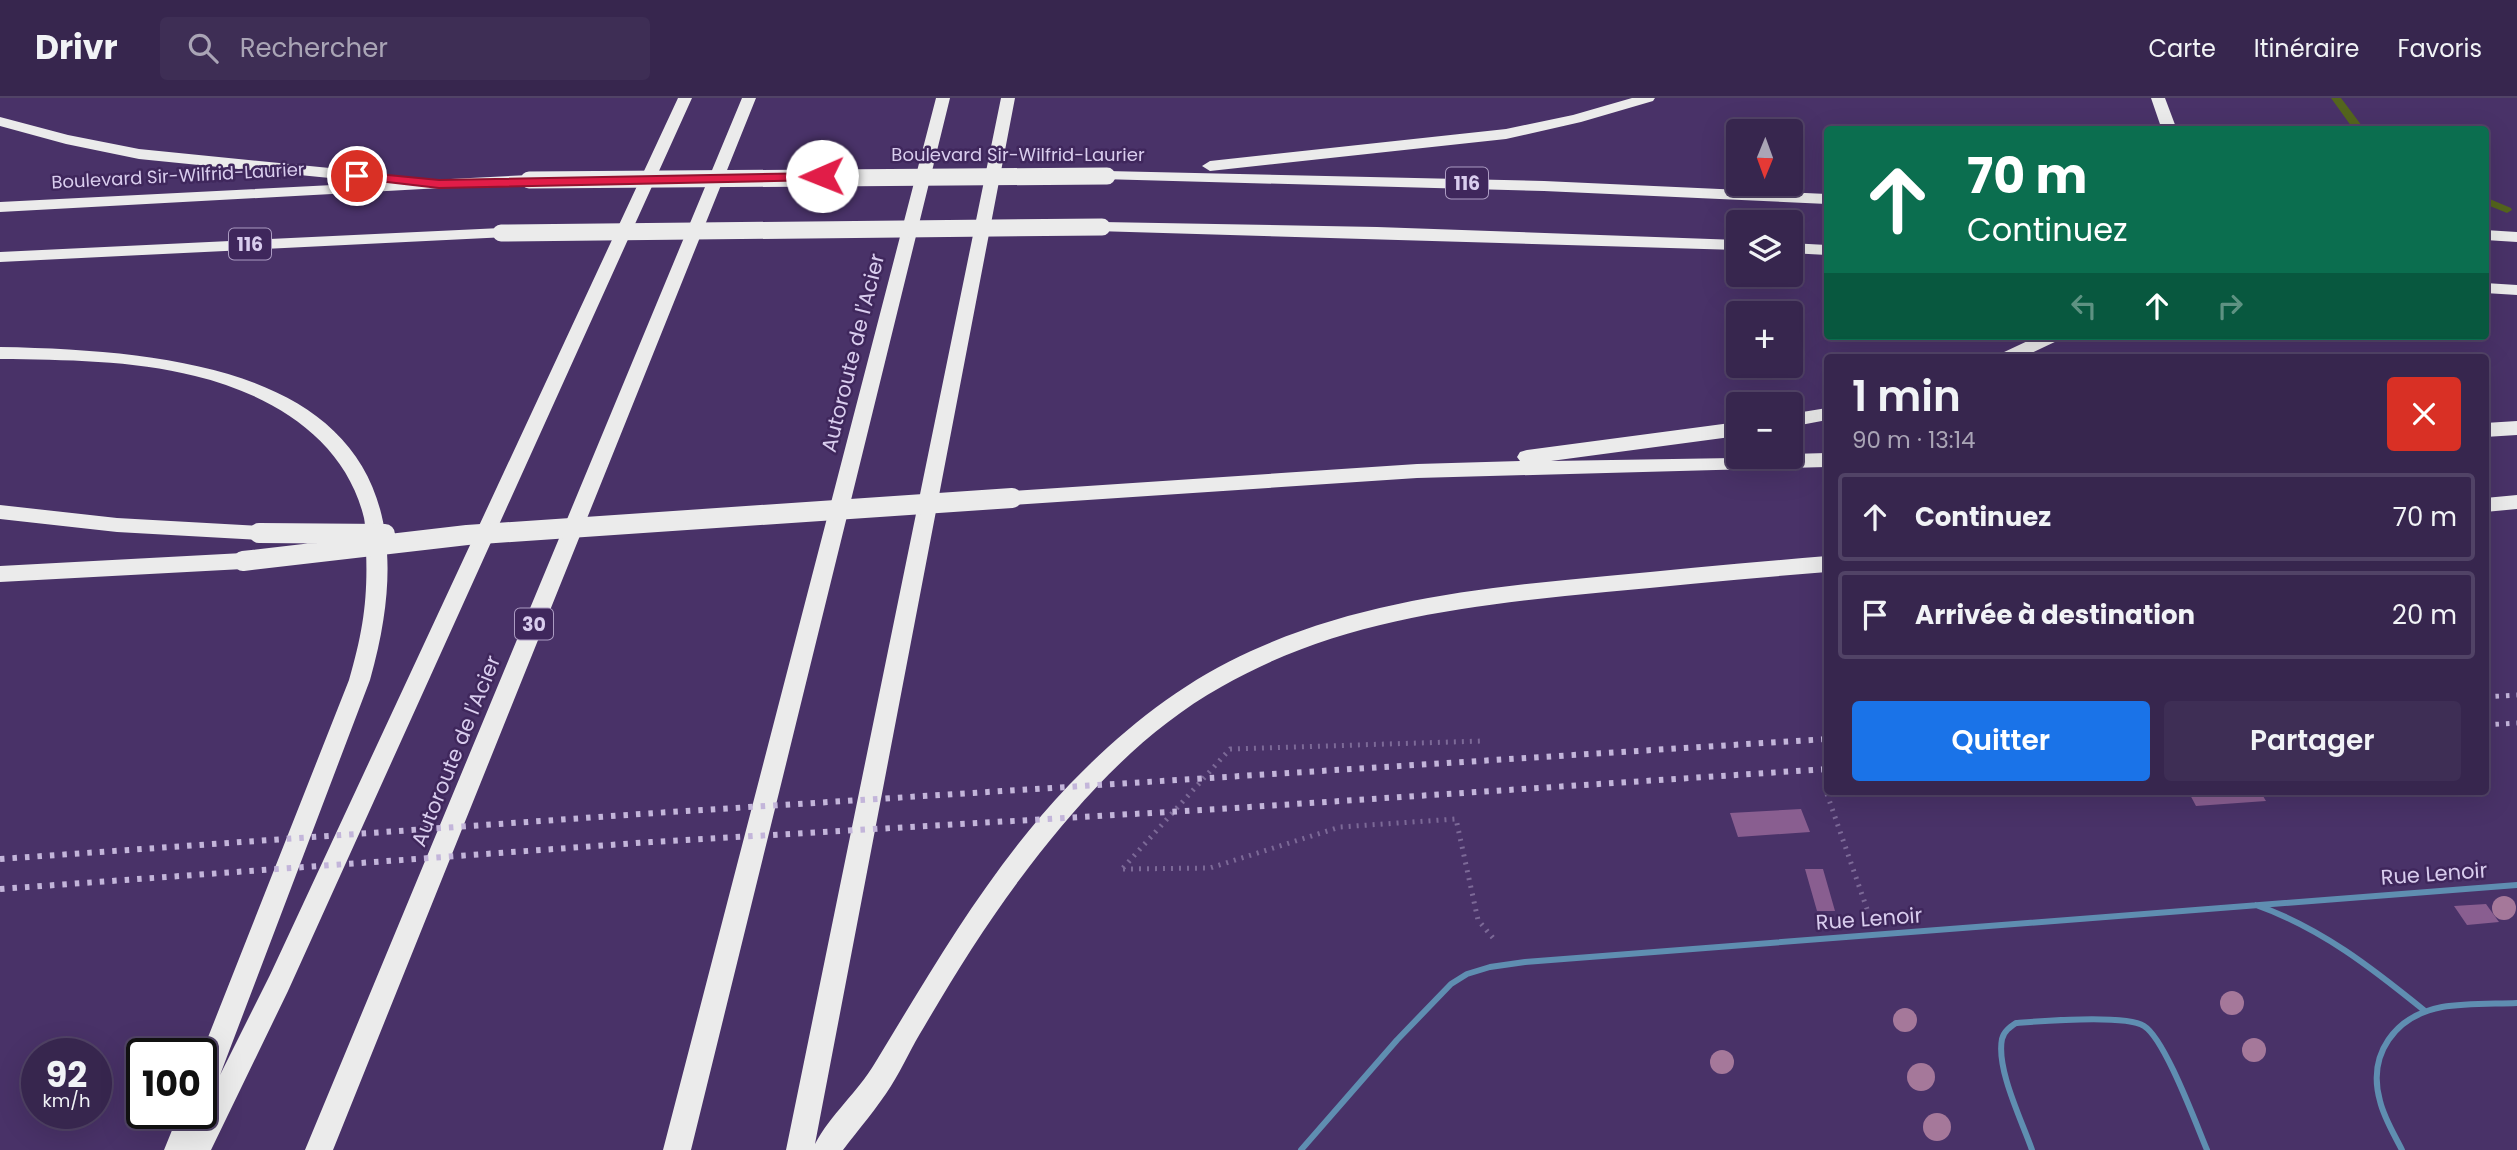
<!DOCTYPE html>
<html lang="fr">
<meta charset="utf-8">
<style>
:root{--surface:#37264e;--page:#3e2e55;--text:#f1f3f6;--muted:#aaa5b6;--line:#514366;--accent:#1a73e8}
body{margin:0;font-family:Poppins,sans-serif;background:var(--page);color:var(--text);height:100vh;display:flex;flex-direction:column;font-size:26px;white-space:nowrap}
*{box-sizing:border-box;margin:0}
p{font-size:23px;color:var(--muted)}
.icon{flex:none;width:38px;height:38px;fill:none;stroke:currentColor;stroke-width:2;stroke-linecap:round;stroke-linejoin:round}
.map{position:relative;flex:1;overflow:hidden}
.side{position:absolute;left:1824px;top:256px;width:665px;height:441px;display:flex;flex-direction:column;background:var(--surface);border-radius:7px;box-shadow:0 7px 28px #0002,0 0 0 2px var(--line)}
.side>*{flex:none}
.banner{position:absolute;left:1824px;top:28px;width:665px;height:214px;border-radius:7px;box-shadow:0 7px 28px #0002,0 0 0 2px var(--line);background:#0b6e4f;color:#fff;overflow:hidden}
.needle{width:46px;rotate:181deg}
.buttons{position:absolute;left:1726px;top:21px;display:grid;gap:14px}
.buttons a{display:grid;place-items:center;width:77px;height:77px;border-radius:7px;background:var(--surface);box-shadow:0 7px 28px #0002,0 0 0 2px var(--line);font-size:35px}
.speed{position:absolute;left:21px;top:940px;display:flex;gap:14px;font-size:35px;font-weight:700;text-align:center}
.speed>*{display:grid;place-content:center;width:91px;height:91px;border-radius:50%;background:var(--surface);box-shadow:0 7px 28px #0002,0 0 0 2px var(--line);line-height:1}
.speed small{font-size:18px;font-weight:400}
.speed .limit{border:4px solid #111;border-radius:10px;background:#fff;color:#111}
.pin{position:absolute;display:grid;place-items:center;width:60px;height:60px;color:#fff;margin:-30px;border:4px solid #fff;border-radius:50%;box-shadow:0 2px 7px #0007}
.me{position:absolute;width:77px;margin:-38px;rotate:269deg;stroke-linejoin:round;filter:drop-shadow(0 0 5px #0008)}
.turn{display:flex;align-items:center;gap:24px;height:147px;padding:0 28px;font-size:32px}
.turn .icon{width:91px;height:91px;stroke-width:2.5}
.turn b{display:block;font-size:49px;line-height:60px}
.lanes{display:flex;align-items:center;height:66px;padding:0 28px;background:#0003;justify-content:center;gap:35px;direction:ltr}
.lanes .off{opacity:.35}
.round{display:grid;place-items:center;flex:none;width:74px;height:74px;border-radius:7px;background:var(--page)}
.headline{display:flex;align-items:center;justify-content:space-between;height:119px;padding:0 28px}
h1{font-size:42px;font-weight:600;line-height:52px}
.action{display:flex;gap:14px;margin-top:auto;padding:14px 28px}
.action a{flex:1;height:80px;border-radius:7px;background:var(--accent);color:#fff;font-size:28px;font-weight:600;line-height:80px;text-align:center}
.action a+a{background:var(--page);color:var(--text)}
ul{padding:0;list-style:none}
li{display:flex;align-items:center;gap:21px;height:88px;margin:0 14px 10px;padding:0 14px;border:4px solid var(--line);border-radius:7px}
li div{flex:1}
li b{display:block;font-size:26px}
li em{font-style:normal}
header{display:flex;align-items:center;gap:42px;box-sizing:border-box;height:98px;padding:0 35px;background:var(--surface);border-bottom:2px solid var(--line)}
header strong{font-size:33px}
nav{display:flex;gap:38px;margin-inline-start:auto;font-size:24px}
.search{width:490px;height:63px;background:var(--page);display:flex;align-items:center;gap:18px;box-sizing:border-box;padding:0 24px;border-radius:7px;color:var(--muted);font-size:26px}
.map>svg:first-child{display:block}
</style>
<header>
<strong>Drivr</strong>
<div class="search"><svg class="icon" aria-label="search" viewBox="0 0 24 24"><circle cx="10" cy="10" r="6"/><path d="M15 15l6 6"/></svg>Rechercher</div>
<nav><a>Carte</a><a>Itinéraire</a><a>Favoris</a></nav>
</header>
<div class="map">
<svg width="2517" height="1052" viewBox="0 0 2517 1052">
<rect width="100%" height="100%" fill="#493268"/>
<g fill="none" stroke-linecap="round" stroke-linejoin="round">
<path fill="#54651d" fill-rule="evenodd" d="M2331,0H2341L2365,32H2354Z
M2485,99L2511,110L2512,112L2507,115L2485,106Z"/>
</g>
<path fill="#895e90" d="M2188,693H2260L2266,703L2196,708Z
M1801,711L1810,734L1738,739L1730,715Z
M1805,771H1823L1835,813H1817Z
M2486,806L2499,824L2467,827L2454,808Z"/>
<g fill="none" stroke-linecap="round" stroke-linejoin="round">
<path stroke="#7c6997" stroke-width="5" stroke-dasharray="2 6" stroke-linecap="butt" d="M1827,696L1867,811
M1123,770L1230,651L1482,643
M1123,771L1210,770L1340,729L1456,721L1478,822L1493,840"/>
<path stroke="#5f8eb1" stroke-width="6" d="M2256,807C2321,830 2372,870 2425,913
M1301,1052L1397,942L1451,886L1467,876L1490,869L1525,864L2517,787
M2032,1052C2022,1023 1996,971 2002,941C2004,933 2010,929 2016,925C2042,923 2125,916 2144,928C2165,941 2196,1026 2207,1052
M2402,1052C2394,1036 2384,1020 2380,1003C2367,956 2395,918 2442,909C2466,905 2492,906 2517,905"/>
<path fill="#ebebeb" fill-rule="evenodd" d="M678,0H692L288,893L211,1052H164L179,1015H201V1005L203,1010L207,1003L201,1005V957L349,582C363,534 368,501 366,452C365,442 366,430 364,420C345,340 270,296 195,278C132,262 65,262 0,261V249C227,253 453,291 370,582L220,977L270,877Z
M742,0H756L333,1052H305Z
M936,0H950L691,1052H663Z
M1001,0H1015L815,1046C830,1017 858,994 875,965C934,868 990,770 1069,687C1122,632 1182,584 1251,553C1363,502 1486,489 1607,478C1680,471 1754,464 1827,458V474C1753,480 1680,487 1606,494C1473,507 1339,521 1221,589C1144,632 1082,700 1029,769C990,820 956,874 924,929C912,948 903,969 891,988C877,1010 859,1031 843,1052H786Z
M1632,0H1655L1653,3L1581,24L1506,41L1210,73L1202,68L1210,63L1506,31L1573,17Z
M2151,0H2165L2177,32H2162Z
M0,19L68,37L139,51L360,73L368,78L360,83L139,61L66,46L0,28Z
M1107,73L1544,83L1827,96V106L1544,93L1101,81L1099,78L1101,75Z
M529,77L537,82L535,85L0,114V104Z
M1102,124L1377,129L1738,142V152L1096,133L1094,129Z
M501,130L507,131L509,135L507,139L0,164V154Z
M2485,132L2517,134V144L2485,142Z
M1790,145L1827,147V157L1790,155Z
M2485,185L2517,187V197L2485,195Z
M2038,238H2062L2059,242L2023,259H1999L2002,255Z
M1827,310V322L1790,329V316Z
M2517,323V337L2485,339V325Z
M1738,324V338L1551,363L1790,359V356L1827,355V369L1417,380L1012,407L1005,405L1002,400L1005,395L1012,393L1417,366L1520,363L1517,359L1520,354L1527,352Z
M2517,397V411L2485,414V400Z
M0,407L117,420L259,428L266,430L269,435L266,440L259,442L117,434L0,421Z
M243,455L250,458L253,463L250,468L243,471L0,484V468Z"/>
<path stroke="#c3b5da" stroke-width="5" stroke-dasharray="3.5 7" stroke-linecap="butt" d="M2485,599L2517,597
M2485,627L2517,625"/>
<path stroke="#c3b5da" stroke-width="6" stroke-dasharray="4.5 8" stroke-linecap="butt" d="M2485,627L2497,626
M0,761L655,715L1827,641
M0,791L651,744L1219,711L1827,671"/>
<path stroke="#ebebeb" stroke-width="17" d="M529,82L1107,78
M501,135L1102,129"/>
<path stroke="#ebebeb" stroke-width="20" d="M259,435L385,436
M243,463L467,437L1012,400"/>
</g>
<g fill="#a5789a">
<circle cx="2504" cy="810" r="12"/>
<circle cx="2232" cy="905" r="12"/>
<circle cx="1905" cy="922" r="12"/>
<circle cx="2254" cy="952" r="12"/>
<circle cx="1722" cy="964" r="12"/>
<circle cx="1921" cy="979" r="14"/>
<circle cx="1937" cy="1029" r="14"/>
</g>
<path fill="#e11d48" stroke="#92132f" stroke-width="2" d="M357,74L439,82L822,75L828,78L822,82L439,90L353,80V75Z"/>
<g text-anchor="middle" stroke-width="5" stroke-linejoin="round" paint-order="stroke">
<g font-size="18" fill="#d9cdee" stroke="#3f275c">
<text x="1018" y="63">Boulevard Sir-Wilfrid-Laurier</text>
<text transform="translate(178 78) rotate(-3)" y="6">Boulevard Sir-Wilfrid-Laurier</text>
</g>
<g fill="#3f275c" stroke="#ab9bc2" stroke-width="2">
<rect x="1446" y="69.5" width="42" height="31" rx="5"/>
<rect x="229" y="130.5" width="42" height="31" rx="5"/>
<rect x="515" y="510.5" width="38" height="31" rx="5"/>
</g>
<g font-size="19" font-weight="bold" fill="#d9cdee">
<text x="1467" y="92">116</text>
<text x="250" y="153">116</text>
<text x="534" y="533">30</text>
</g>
<g font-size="21" fill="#d9cdee" stroke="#3f275c">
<text transform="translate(853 255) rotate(-76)" y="7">Autoroute de l'Acier</text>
<text transform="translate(456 653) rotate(-68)" y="7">Autoroute de l'Acier</text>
<text transform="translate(2434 776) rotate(-4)" y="7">Rue Lenoir</text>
<text transform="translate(1869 821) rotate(-4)" y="7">Rue Lenoir</text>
</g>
</g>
</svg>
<div class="buttons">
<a><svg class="needle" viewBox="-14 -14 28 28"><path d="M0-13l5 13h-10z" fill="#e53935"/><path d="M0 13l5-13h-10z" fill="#aaa5b6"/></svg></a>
<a><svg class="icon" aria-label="layers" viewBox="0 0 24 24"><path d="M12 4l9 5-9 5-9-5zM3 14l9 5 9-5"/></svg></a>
<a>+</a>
<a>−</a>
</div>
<div class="speed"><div>92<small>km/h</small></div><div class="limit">100</div></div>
<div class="pin" style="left:357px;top:78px;background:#d93025"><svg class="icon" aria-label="arrive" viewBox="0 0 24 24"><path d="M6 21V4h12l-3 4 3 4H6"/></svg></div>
<svg class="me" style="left:822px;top:78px" viewBox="-20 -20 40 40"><circle r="19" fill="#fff"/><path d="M0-13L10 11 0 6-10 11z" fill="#e11d48"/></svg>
<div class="banner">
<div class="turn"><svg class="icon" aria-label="ahead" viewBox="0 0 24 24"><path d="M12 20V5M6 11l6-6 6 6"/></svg><div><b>70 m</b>Continuez</div></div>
<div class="lanes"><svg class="icon off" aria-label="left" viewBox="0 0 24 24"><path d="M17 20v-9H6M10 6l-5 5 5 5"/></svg><svg class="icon" aria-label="ahead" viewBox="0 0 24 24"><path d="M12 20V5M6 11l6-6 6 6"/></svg><svg class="icon off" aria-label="right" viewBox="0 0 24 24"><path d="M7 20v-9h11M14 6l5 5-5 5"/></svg></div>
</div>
<section class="side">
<div class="headline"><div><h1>1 min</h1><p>90 m · 13:14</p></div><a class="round" style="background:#d93025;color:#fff"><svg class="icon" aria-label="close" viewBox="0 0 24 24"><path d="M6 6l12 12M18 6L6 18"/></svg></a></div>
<ul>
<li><svg class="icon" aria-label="ahead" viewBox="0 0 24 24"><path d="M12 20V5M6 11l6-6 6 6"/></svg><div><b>Continuez</b></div><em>70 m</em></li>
<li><svg class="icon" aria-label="arrive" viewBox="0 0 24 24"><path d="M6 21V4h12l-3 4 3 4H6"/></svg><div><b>Arrivée à destination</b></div><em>20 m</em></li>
</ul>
<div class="action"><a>Quitter</a><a>Partager</a></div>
</section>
</div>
